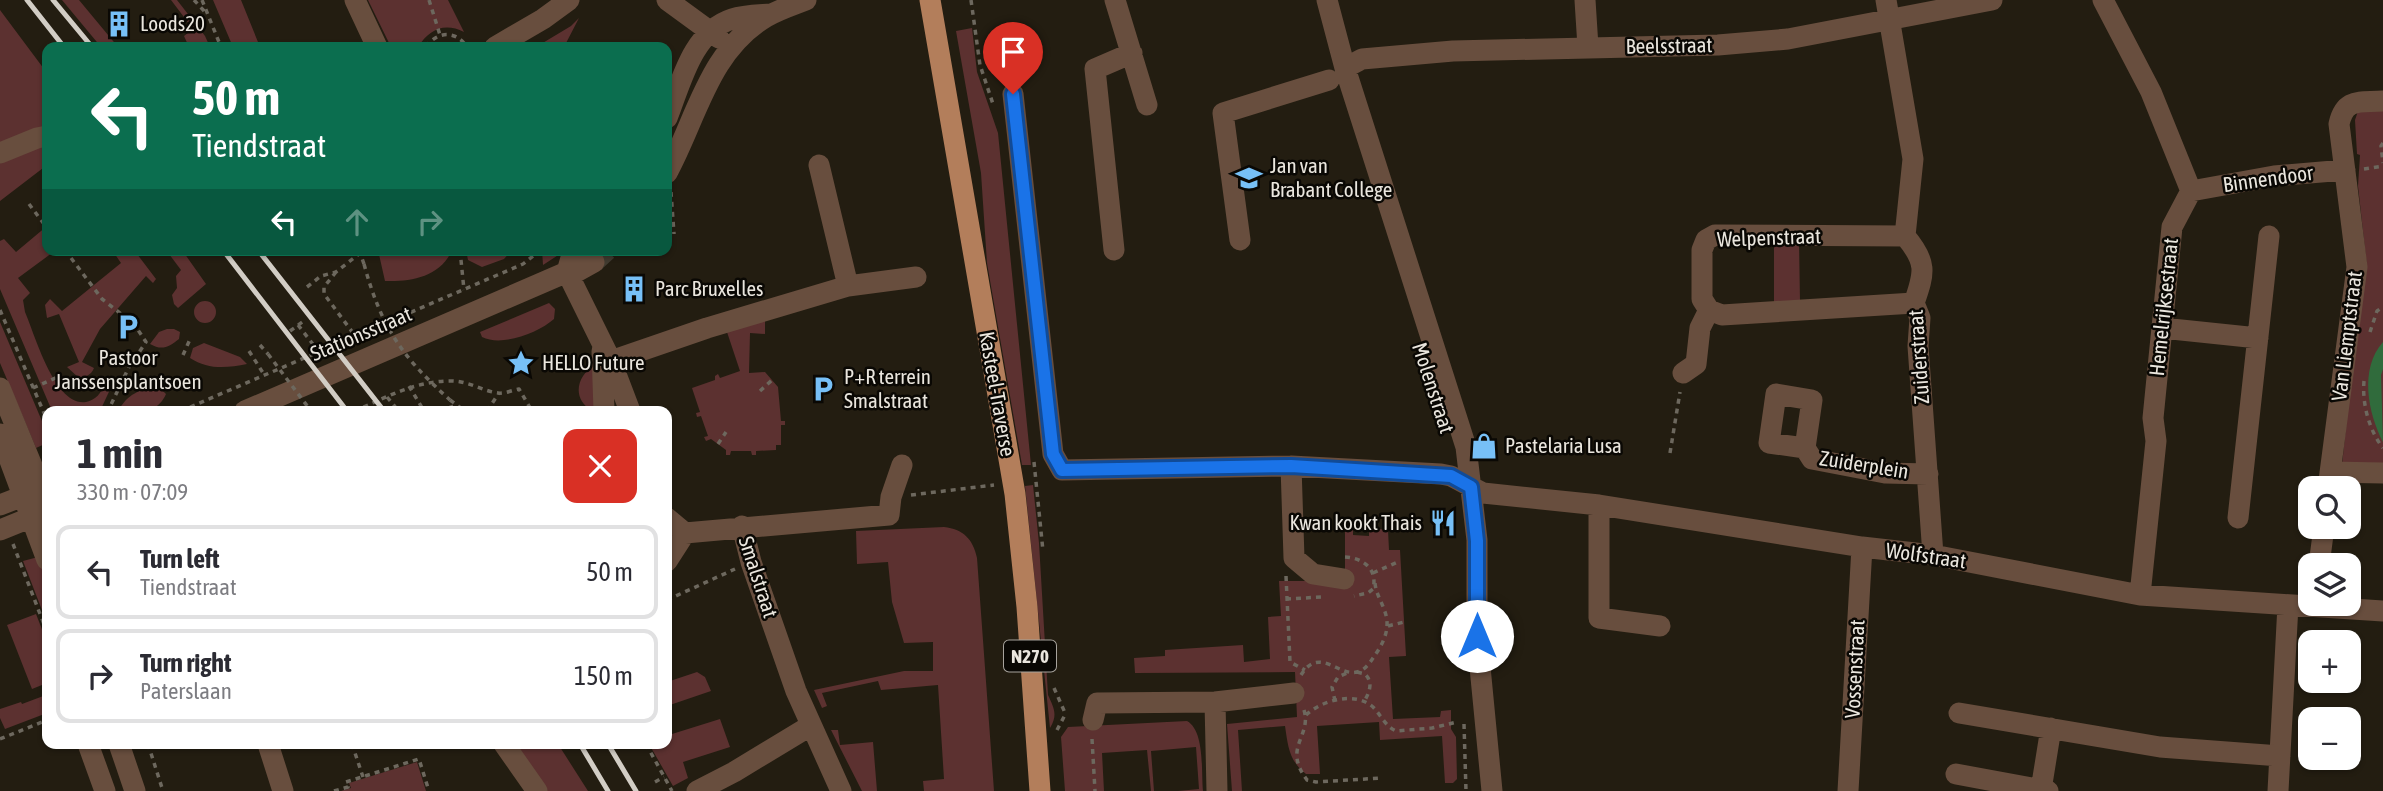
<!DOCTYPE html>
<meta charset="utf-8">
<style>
:root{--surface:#fff;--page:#f2f2f3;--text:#2b2b33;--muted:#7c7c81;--line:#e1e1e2}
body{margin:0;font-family:"Asap Condensed",sans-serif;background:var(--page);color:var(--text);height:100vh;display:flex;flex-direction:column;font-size:26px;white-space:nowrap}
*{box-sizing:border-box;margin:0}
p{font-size:23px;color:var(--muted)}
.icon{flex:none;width:38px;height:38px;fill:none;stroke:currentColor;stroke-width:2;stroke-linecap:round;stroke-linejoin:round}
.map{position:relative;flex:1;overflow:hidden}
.side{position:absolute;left:42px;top:406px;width:630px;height:343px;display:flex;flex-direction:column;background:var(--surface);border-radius:14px;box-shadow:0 2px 5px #0004}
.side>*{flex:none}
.banner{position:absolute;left:42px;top:42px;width:630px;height:214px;border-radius:14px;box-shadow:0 2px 5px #0004;background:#0b6e4f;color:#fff;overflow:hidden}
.fabs{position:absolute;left:2298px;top:476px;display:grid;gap:14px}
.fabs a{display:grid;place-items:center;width:63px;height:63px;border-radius:14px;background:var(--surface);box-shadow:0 2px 5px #0004;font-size:35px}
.pin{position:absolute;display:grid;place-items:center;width:60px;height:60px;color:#fff;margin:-72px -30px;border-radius:50% 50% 50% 0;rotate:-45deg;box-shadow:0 0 7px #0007}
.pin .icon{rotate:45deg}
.me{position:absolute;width:77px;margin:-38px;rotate:0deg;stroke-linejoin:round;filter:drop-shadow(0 0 5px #0008)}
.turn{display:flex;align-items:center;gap:24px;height:147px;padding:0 35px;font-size:32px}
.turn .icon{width:91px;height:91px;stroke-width:2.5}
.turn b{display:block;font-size:49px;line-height:60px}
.lanes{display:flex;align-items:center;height:66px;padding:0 35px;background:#0003;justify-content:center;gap:35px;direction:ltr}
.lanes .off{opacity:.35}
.round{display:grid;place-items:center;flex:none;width:74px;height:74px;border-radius:14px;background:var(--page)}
.summary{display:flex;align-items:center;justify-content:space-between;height:119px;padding:0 35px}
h1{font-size:42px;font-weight:700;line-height:52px}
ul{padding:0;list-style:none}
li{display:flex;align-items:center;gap:21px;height:94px;margin:0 14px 10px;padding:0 21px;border:4px solid var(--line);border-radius:14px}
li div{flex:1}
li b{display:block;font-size:26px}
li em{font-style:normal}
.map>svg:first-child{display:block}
</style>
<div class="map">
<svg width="2383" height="791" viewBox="0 0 2383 791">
<rect width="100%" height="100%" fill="#231d11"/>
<path fill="#5c3130" d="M62,0H79L118,47H101Z
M171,0H177L205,36L210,47H203L202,45L189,47L184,36L193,29Z
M213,0H241L260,47H233Z
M368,0H448L464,32C445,22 429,29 418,47H391Z
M0,10L47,73V127L0,145Z
M579,18L564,47H536L571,26Z
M972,28L977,72L998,133L1031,465H1022L987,263L981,173L956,31Z
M2383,102V465H2342L2353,359L2367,267L2358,186L2360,155L2357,154L2355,120L2358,111Z
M47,146V165L0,201V163L38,147Z
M47,226V250H56L18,278L30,293L23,300L25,312C35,335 55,407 86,402C96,400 101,393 105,384L114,381L100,411H52L0,289V241L4,239L16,252Z
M1774,239H1799L1800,302L1774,303Z
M112,250H134L156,279L153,283L146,276L100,329L82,362L94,368C91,375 86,377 79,378L67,367L79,362L59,314L47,318L45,305L50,299L62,311L121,263Z
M166,250H182L206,284L178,308L174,304L172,295L177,288L176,276L181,270Z
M378,250H452C441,277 410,282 385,281Z
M466,250H512L504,259L482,267L468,260Z
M542,250H566L543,265Z
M194 312a11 11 0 1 1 22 0a11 11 0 1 1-22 0Z
M549,303L555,309L554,319C538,333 502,347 482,337L480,332Z
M765,314V334L750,333L749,373L765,372L778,387L781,421H785V425H781V445H776V450L756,451V455H752L751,451H731L730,455H726V450L711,439L706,441L704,437L708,436L701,416L697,417L696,413L700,412L692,388L715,380V376L718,374L720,378L740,371L725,326Z
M0,322L47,433V443L36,448L0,363Z
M167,329H174L180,332L179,339C169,347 162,351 150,344L159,332Z
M204,343L240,357L247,364C227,368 208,370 190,358L193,348Z
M595,364L594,411H592C571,398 577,376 595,364Z
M159,387L166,394C157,415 138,411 118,411C128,394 139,389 159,387Z
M1033,485L1039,543L1048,695C1054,708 1058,715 1050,728L1025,486Z
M944,527C963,529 973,539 977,558L994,791H924L923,781L944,779L938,685L881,690L878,681L822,693L827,706L822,708L814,690L904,671H933V642L904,643L892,602L888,562L857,564L856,531Z
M1369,528L1388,530L1389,550H1400L1406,656L1389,657L1393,719L1440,717L1441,711L1451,710V729L1456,737L1457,779L1453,783H1445L1442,736L1380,740L1379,722L1317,726L1320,774H1306C1289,761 1288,746 1285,726L1238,730L1242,791H1232L1227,724L1297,717L1295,672L1135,673L1134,658L1165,656V650L1243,645L1244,662L1270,659L1268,617L1281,616L1279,581H1345V529L1353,530V535L1369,536Z
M38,557L47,573V623L23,561Z
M36,614L47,642V713L5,729L0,718V709L21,702L22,704L46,695L42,685L32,689L7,625Z
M697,672L705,677L711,691L667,706V682Z
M720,719L730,747L683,762L688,778L673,786L649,744H667V720L672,734Z
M1187,721C1205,731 1201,771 1203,791H1178L1199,789L1196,747L1151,751L1154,791H1151L1147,750L1102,753L1104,791H1065L1061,737L1068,727Z
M831,730H838L840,745L873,742L877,791H862Z
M511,744H558L588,791H543Z
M417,762L426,791H341L351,788L349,783Z"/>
<path fill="#306b3c" d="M2383,342V369L2381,375L2383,442C2368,413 2359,369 2383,342Z"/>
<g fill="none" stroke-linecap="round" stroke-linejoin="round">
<path stroke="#413b30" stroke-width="21" stroke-dasharray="21 10" stroke-linecap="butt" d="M594,262L607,250"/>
<path stroke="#6d685e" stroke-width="3.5" stroke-dasharray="5 5" stroke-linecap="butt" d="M194,0L205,12
M202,0L221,47
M429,0L440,35
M971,0L980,65L993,104
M426,47C437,31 456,30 467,47
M2383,143L2381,146L2383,163
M2364,169L2383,166
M671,192L674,234
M29,204L47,228
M65,250L102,299L134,324L146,342L129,367L108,411
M359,250L364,264
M460,250L464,290
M336,272L324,287V294L356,337
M307,287L321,276L336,272L364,250
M0,310L47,420
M298,325L319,352
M290,331L305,320
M2370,332L2377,311L2383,307
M260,345L268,354
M249,351L265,376
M183,355L191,337
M2364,381C2362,404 2369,430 2383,448
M409,386L424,411
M33,388L60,376
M760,391L772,380
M387,397L397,409L394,411
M450,400L465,411
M181,411L523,264L533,256L534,250
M354,411C388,397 414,381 451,381C469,381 482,391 498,393C504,394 513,390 519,389L532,411
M439,411L457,405
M487,411L499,393
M718,444L726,432
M1670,453L1680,392
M1034,462L1043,551
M911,495L994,485
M13,544L47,632
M1345,557C1363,558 1378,569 1373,589L1368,593L1354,596
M1373,573L1400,561
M1286,576L1290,662L1305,670
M1286,599L1322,597
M667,600L735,569
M1388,626L1404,622
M1357,672L1365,674C1373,682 1370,691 1365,700
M1301,675C1320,644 1340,680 1360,671C1367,668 1371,661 1375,655C1381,647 1387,635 1387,625C1388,610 1376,597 1375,583
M1054,688L1066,715
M1335,701L1332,687L1338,677L1347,673
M1304,710C1312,737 1282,747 1307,780L1316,782L1382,778
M1306,715C1322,700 1355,691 1373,707C1381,715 1385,726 1396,731L1432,728L1457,722
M1464,724L1466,791
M1057,730L1065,715
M0,739L47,720
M1092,739L1095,791
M148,744L163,791
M352,744L363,777
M646,744L672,791
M655,782L664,777
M334,791L348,787L346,782L419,759L429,791"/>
<path stroke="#684e3e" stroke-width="21" d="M355,0L377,47
M667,0L719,38
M1115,0L1147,105
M1327,0L1345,68L1466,447L1477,540V636L1492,791
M1585,0L1588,47
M1886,0L1913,159L1905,236C1927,262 1925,272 1914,303L1920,318L1918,346L1933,555
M2103,0L2151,92L2191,191L2172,227L2153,418L2156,441L2140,595
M495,47L543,19L569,0
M1345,68L1362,59L1453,51L1718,45L1788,39L1992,0
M1013,94L1053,454L1062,470L1291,466L1441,474L1451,476L1483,493L1599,505L1862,547L1933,555L2140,595L2383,611
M667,118C681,83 692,32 732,19C744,15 758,15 771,14
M0,153L37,138L47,136
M819,165L848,286
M667,173C697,118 708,52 766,17C778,10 793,5 806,0
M2191,191L2274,176L2345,170
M1905,236L1715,235L1706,240L1702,250V299L1709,310L1722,315L1914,303
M1240,240L1223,113L1329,80
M1114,250L1095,69L1132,53
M567,272L611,361L630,411
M567,272L571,258L577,250
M2162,328L2258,338
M602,351L604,411
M611,361L707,328L848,286L916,277
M1683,373L1696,364L1700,328L1709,310
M0,388L47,502
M1776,394L1812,400L1805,448L1769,443Z
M245,411L567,272H576L594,262
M0,434L47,560
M1805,448L1812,459L1885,473L1928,474
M1291,466L1294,558L1313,574L1344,579
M2330,472L2383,473
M2328,488L2357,267L2339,124C2345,97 2360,103 2383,101
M0,505L36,491
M1599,505V618L1660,626
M667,518L685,533L889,515L891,497L902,465
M2238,518L2269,236
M742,526L751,562L796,691L841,791
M0,530L42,513
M667,561L685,533
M2319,565L2324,527
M1215,702L1217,791
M1959,713L2160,747L2280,756
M1093,720L1097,703L1215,702L1294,693
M88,744L105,791
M119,744L135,791
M268,744L283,791
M504,744L537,791
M1956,774L2048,791
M2041,790L2051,728
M697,791L734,772L810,726
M1848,791L1862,547
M2278,791L2288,605"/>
<path stroke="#b37e5b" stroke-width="21" d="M930,0L1015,494L1027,607L1040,791"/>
<path stroke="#d2cdc5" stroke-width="5" d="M27,0L64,47
M53,0L92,47
M223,250L347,411
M258,250L384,411
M580,744L608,791
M608,744L636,791"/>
<path stroke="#6d685e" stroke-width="3.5" stroke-dasharray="5 5" stroke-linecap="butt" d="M364,264C381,327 402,357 450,400
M268,354L311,411"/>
</g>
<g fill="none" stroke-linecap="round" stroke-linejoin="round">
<g stroke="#114b97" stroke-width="18">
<path id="route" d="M1013,94L1053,454L1062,470L1291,466L1451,476L1471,487L1477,541V636"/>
</g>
<use href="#route" stroke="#1a73e8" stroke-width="12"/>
</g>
<defs>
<g id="building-bare" transform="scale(2.1)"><path d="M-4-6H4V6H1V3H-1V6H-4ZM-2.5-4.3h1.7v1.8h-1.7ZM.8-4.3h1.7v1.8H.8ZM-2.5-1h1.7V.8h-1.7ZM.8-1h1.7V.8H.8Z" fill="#77c0f7" stroke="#0a0804" stroke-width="2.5" paint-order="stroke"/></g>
<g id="school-bare" transform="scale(2.1)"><path d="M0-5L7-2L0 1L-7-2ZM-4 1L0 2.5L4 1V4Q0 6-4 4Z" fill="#77c0f7" stroke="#0a0804" stroke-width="2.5" paint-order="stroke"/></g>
<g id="parking-bare" transform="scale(2.1)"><path d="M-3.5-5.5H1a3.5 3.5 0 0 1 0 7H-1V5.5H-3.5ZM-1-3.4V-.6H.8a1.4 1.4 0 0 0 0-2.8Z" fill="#77c0f7" stroke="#0a0804" stroke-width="2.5" paint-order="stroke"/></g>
<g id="sight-bare" transform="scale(2.1)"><path d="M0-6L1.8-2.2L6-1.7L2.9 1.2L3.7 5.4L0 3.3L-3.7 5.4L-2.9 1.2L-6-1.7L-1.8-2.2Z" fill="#77c0f7" stroke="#0a0804" stroke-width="2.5" paint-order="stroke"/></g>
<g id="shop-bare" transform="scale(2.1)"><path d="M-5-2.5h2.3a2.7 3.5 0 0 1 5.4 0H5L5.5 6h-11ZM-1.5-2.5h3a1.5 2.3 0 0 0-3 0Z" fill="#77c0f7" stroke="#0a0804" stroke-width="2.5" paint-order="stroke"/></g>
<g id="restaurant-bare" transform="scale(2.1)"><path d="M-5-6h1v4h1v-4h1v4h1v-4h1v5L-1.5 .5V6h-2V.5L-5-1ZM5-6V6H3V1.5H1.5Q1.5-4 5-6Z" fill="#77c0f7" stroke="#0a0804" stroke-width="2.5" paint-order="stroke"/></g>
</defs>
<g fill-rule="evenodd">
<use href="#building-bare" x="119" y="24"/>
<use href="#school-bare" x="1249" y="178"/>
<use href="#building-bare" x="634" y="289"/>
<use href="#parking-bare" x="128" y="327"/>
<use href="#sight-bare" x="521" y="363"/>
<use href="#parking-bare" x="823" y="389"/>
<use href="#shop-bare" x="1484" y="446"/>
<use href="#restaurant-bare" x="1443" y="523"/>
</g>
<g text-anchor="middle" stroke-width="5" stroke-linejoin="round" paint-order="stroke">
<rect fill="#0a0804" stroke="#a7a39d" stroke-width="2" x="1004" y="640.5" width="52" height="31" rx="5"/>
<g font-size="19" font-weight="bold" fill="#eae6de">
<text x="1030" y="663">N270</text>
</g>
<g font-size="21" fill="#eae6de" stroke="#0a0804" text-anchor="start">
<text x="140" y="31">Loods20</text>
<text x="1270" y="173">Jan van<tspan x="1270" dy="24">Brabant College</tspan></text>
<text x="655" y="296">Parc Bruxelles</text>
<text x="128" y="365" text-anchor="middle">Pastoor<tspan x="128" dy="24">Janssensplantsoen</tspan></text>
<text x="542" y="370">HELLO Future</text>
<text x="844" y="384">P+R terrein<tspan x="844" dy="24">Smalstraat</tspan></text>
<text x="1505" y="453">Pastelaria Lusa</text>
<text x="1422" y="530" text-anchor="end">Kwan kookt Thais</text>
</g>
<g font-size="21" fill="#eae6de" stroke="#0a0804">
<text transform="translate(1669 46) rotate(-1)" y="7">Beelsstraat</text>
<text transform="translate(2268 179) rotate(-8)" y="7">Binnendoor</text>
<text transform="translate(1769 238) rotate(-2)" y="7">Welpenstraat</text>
<text transform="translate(2164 307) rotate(-84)" y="7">Hemelrijksestraat</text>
<text transform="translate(361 334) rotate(-23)" y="7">Stationsstraat</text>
<text transform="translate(2347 336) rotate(-83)" y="7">Van Liemptstraat</text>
<text transform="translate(1919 357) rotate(-94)" y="7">Zuiderstraat</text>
<text transform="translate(1433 388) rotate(72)" y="7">Molenstraat</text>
<text transform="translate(997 394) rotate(80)" y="7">Kasteel-Traverse</text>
<text transform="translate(1864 465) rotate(9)" y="7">Zuiderplein</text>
<text transform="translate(1926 556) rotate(8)" y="7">Wolfstraat</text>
<text transform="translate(758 577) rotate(72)" y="7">Smalstraat</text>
<text transform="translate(1855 669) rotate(-87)" y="7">Vossenstraat</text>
</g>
</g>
</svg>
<div class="fabs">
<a><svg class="icon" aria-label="search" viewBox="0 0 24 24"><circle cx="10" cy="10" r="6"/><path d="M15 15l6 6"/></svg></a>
<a><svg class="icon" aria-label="layers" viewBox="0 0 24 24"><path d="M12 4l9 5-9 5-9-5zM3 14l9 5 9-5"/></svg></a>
<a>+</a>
<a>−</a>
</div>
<div class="pin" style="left:1013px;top:94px;background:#d93025"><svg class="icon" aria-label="arrive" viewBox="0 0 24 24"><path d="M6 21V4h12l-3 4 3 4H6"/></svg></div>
<svg class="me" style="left:1477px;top:636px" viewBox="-20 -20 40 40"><circle r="19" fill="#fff"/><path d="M0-13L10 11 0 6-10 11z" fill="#1a73e8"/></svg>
<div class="banner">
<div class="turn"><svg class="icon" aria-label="left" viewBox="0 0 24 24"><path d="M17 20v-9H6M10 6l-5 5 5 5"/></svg><div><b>50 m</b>Tiendstraat</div></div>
<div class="lanes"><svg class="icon" aria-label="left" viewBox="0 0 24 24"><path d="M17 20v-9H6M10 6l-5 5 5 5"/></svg><svg class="icon off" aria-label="ahead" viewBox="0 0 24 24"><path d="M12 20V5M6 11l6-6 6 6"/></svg><svg class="icon off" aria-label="right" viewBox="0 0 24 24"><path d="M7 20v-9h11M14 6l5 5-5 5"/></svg></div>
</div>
<section class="side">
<div class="summary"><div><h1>1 min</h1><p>330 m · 07:09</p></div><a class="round" style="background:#d93025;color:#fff"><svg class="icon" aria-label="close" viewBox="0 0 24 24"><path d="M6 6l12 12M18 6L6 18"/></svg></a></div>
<ul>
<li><svg class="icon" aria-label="left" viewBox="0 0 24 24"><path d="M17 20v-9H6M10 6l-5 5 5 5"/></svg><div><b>Turn left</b><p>Tiendstraat</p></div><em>50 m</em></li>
<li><svg class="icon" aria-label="right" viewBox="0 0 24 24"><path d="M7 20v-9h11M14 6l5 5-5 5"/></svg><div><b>Turn right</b><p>Paterslaan</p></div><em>150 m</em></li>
</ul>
</section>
</div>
